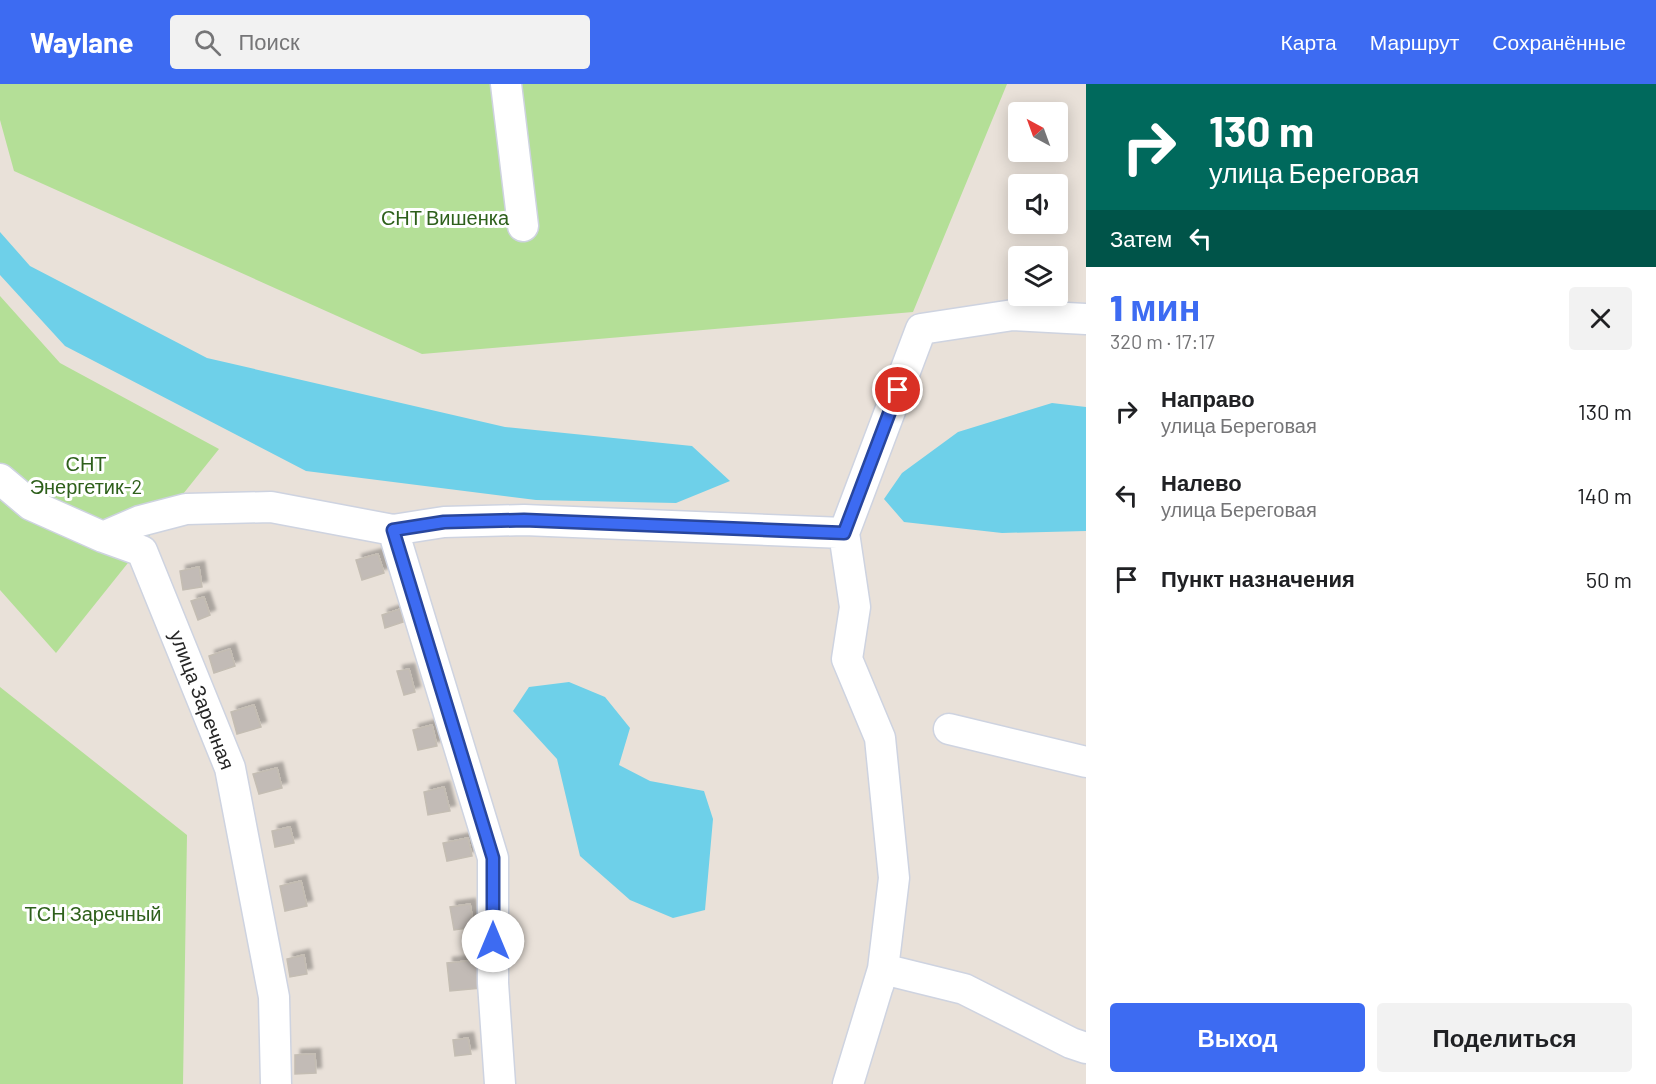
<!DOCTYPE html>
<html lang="ru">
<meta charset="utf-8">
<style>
:root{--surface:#fff;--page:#f2f2f2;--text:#202124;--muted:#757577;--accent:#3d6bf2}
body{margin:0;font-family:Barlow,sans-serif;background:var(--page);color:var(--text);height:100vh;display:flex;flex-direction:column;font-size:22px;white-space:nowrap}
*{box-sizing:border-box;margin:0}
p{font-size:20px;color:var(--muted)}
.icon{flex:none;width:33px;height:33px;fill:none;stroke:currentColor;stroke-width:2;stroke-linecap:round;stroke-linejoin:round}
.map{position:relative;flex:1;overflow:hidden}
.drawer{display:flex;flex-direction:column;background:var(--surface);width:570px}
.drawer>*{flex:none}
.top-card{background:#00695c;color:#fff;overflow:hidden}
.needle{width:39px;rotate:319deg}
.tools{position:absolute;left:1008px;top:18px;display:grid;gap:12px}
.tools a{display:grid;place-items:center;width:60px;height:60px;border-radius:6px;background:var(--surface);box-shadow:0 3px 15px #0003;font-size:30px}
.pin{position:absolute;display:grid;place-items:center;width:51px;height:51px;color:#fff;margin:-26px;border:3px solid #fff;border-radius:50%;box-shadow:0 2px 6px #0007}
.me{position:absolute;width:66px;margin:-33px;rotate:0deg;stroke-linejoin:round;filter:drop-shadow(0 0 4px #0008)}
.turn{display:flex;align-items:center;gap:21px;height:126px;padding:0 24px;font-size:27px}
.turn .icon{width:78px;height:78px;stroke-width:2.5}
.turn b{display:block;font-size:42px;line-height:51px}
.then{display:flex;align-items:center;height:57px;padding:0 24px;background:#0003;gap:12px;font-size:22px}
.round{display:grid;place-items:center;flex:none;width:63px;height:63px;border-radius:6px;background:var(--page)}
.head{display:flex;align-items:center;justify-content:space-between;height:102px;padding:0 24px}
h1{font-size:36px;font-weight:800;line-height:45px;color:var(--accent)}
.primary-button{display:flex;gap:12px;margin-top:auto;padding:12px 24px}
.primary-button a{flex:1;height:69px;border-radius:6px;background:var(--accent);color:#fff;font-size:24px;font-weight:800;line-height:69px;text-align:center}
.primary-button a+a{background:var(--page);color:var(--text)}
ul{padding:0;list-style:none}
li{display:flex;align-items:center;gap:18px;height:84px;padding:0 24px}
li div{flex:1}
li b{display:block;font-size:22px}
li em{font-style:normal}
header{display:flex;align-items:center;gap:36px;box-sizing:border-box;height:84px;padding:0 30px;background:var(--accent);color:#fff}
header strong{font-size:28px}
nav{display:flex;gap:33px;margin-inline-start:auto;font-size:21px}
.search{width:420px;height:54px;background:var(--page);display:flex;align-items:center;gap:15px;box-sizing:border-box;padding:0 21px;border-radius:6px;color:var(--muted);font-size:22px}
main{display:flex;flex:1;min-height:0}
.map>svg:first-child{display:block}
</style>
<header>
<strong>Waylane</strong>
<div class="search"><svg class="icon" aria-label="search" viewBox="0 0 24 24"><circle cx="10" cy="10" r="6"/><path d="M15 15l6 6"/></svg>Поиск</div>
<nav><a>Карта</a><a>Маршрут</a><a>Сохранённые</a></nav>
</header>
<main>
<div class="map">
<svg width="1086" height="1000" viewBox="0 0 1086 1000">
<defs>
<filter id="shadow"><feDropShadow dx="5.5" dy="-5.5" stdDeviation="1.5" flood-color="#0004"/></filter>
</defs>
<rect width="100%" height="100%" fill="#e9e1d9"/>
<path fill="#b4df97" d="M0,0H1007L913,228L422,270L14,87L0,36Z
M0,212L60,279L219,365L56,569L0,506Z
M0,603L187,751L183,1000H0Z"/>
<path fill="#6ed0e9" d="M0,148L30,182L207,274L505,343L692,362L730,397L676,419L536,416L306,387L65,262L0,191Z
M1052,319L1086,323V447L1002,449L904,438L884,415L902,389L958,348Z
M569,598L605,613L630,644L619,681L650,697L704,707L713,735L705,826L673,834L630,816L580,772L557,675L513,627L529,603Z"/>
<path fill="#c2bbb6" stroke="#c4bdb3" stroke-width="1.5" filter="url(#shadow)" d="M378,470L384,489L362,496L356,476Z
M199,483L202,503L183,506L180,487Z
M204,513L210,531L198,536L191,517Z
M400,525L403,538L385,544L382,531Z
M230,565L235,582L214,589L209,572Z
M409,585L415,608L404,611L397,587Z
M254,621L261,643L237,650L231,628Z
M432,641L437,662L418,666L413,646Z
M277,684L282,704L259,710L253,690Z
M444,703L450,727L428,731L424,708Z
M290,743L294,759L275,763L272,747Z
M468,754L472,772L447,777L443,759Z
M301,797L307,822L285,827L280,802Z
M470,820L474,843L454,846L450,823Z
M304,871L307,890L290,893L287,875Z
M478,876L481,904L450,907L447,879Z
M468,954L471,970L455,972L453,956Z
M315,970L316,989L295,990V971Z"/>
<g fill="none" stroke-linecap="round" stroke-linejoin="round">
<g stroke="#ced3e0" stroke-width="33">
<path id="minor" d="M506,0L523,142
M0,395L31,421L103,453L142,467L230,684L274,913L276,1000
M393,446L444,438L524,436L844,449L921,245L1013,231L1086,235
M844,449L855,523L847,575L880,654L894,794L883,885L848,1000
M103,453L140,437L186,425L271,423L393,446L493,774V899L500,1000
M949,645L1086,678
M878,902L883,885L964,905L1071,959L1086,964"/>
</g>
<use href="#minor" stroke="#fff" stroke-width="30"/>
</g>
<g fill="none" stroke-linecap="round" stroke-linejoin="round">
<g stroke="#28469d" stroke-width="15">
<path id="route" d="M493,857V774L393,446L444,438L524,436L844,449L898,306"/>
</g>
<use href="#route" stroke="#3d6bf2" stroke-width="10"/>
</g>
<g text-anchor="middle" stroke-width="6" stroke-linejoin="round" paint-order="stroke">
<g font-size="20" fill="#2e601b" stroke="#fff">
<text x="445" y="141">СНТ Вишенка</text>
<text x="86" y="387">СНТ<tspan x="86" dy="23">Энергетик-2</tspan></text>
<text x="93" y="837">ТСН Заречный</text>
</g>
<g font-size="20" fill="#272727" stroke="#fff">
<text transform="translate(202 616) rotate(69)" y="7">улица Заречная</text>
</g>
</g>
</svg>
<div class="tools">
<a><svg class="needle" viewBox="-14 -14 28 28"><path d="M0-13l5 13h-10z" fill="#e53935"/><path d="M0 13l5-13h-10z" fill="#757577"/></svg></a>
<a><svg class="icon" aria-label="sound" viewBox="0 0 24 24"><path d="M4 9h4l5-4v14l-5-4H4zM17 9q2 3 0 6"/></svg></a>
<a><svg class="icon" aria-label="layers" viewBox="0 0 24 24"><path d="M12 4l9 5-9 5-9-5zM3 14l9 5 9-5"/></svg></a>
</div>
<div class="pin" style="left:898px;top:306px;background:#d93025"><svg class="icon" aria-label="arrive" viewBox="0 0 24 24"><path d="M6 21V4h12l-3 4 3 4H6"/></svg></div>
<svg class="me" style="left:493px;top:857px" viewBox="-20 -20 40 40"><circle r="19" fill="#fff"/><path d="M0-13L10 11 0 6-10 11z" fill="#3d6bf2"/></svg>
</div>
<section class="drawer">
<div class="top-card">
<div class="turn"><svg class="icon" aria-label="right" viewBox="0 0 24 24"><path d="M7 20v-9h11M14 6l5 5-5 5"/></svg><div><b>130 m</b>улица Береговая</div></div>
<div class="then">Затем<svg class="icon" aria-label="left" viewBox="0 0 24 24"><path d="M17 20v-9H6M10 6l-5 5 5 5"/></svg></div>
</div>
<div class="head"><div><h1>1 мин</h1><p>320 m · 17:17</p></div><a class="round"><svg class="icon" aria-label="close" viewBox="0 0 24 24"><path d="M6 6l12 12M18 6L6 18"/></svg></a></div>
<ul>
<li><svg class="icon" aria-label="right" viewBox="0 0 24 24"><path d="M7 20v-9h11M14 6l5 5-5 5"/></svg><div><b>Направо</b><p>улица Береговая</p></div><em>130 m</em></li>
<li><svg class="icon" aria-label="left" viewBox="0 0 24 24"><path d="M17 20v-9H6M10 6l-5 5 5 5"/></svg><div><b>Налево</b><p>улица Береговая</p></div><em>140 m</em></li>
<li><svg class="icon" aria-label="arrive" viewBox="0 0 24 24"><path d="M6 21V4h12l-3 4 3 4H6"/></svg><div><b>Пункт назначения</b></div><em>50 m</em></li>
</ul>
<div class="primary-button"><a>Выход</a><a>Поделиться</a></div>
</section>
</main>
